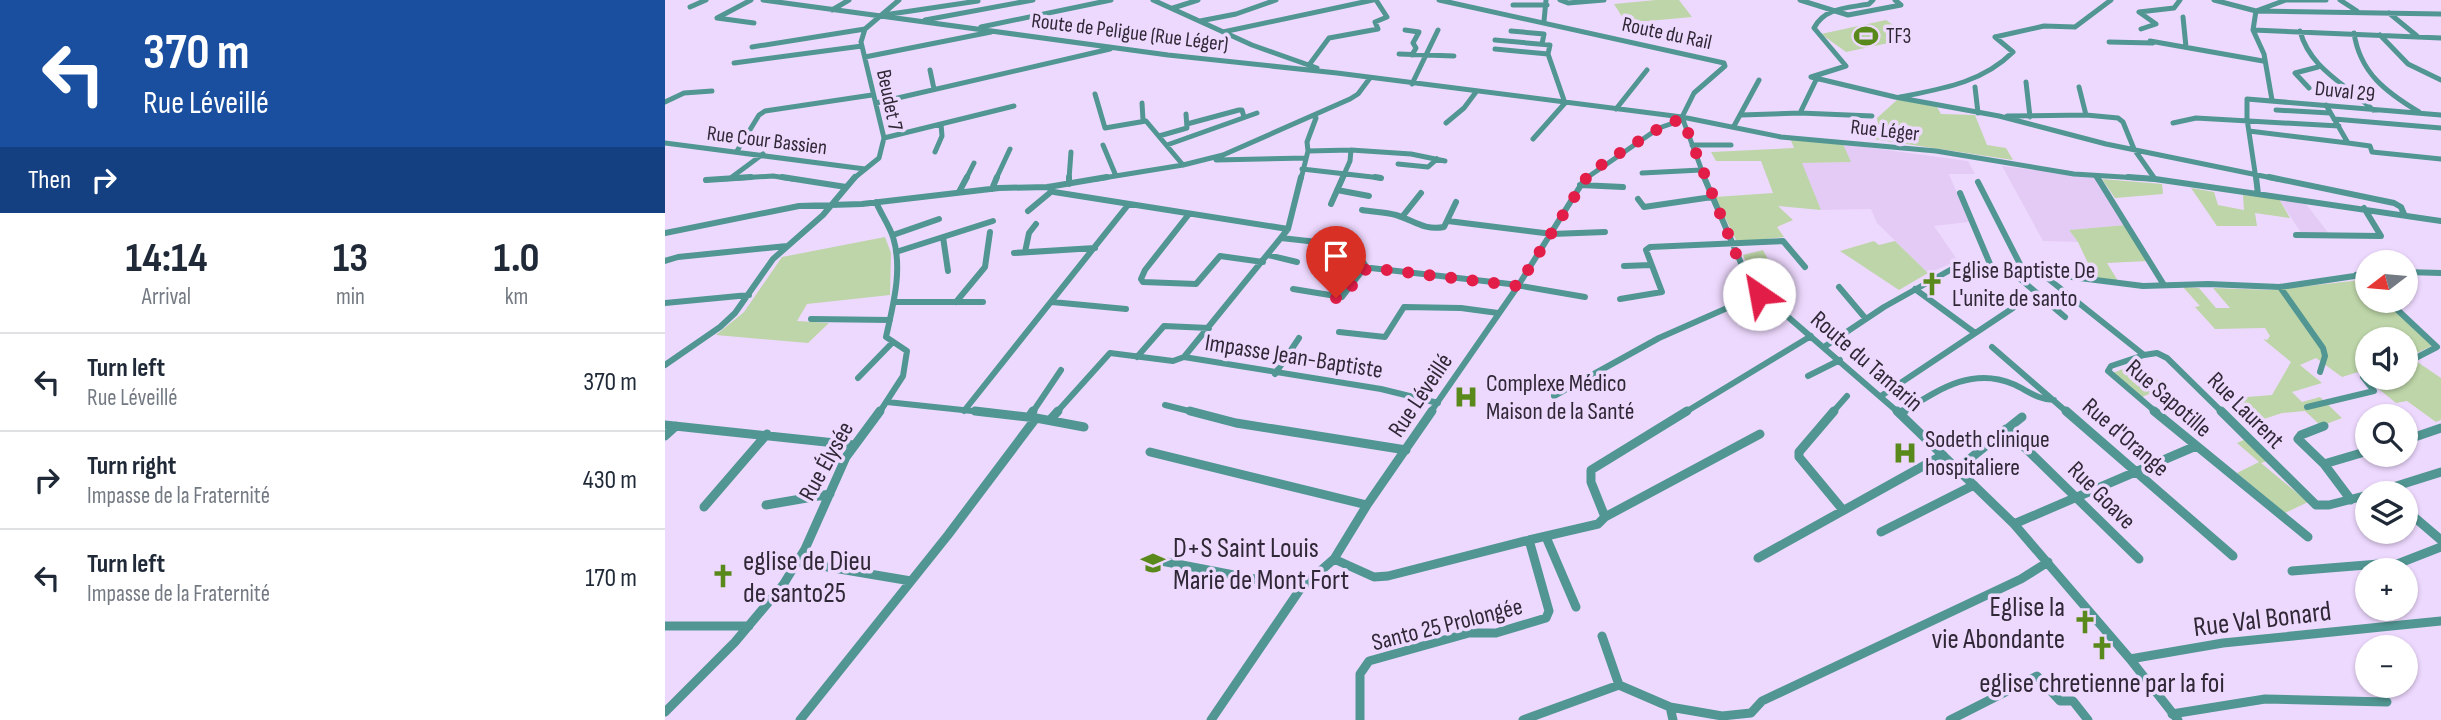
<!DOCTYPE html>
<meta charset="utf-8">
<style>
:root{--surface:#fff;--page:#f2f2f3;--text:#1f2937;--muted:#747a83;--line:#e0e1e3}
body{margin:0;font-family:"Sofia Sans Condensed",sans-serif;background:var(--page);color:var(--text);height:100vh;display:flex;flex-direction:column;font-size:26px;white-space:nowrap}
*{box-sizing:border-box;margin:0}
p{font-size:23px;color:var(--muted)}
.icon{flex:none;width:38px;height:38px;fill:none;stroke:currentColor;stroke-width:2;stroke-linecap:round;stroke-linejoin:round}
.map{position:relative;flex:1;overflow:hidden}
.sheet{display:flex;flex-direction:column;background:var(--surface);width:665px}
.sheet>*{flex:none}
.guide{background:#1a4fa0;color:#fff;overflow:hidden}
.needle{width:46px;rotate:254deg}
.buttons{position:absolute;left:1690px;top:250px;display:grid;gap:14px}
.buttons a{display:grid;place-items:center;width:63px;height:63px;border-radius:50%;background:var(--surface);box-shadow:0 2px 5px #0004;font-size:35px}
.pin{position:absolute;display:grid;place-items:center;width:60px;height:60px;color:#fff;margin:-72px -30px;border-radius:50% 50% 50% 0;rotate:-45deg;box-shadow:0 0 7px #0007}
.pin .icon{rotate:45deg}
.me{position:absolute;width:77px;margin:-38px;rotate:327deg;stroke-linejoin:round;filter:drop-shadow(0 0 5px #0008)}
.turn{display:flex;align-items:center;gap:24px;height:147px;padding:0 28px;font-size:32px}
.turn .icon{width:91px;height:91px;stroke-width:2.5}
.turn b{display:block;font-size:49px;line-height:60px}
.then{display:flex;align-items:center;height:66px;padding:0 28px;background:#0003;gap:14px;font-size:26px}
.eta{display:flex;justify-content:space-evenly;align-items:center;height:119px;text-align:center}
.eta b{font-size:42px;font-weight:700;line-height:49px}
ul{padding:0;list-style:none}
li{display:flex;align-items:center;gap:21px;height:98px;padding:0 28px;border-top:2px solid var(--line)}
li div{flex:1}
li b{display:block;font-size:26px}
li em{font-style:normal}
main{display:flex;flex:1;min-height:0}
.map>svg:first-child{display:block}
</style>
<main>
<section class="sheet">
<div class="guide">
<div class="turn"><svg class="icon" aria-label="left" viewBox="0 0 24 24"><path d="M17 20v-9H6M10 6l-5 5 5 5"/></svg><div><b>370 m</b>Rue Léveillé</div></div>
<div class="then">Then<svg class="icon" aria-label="right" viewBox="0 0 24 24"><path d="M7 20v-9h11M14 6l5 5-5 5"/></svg></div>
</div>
<div class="eta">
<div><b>14:14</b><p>Arrival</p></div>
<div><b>13</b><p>min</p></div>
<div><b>1.0</b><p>km</p></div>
</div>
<ul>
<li><svg class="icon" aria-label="left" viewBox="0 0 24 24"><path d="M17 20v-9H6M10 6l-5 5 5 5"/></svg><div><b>Turn left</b><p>Rue Léveillé</p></div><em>370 m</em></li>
<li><svg class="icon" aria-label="right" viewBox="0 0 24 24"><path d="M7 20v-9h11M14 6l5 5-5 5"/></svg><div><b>Turn right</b><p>Impasse de la Fraternité</p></div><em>430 m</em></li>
<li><svg class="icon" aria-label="left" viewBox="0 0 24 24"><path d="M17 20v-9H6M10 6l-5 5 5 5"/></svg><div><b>Turn left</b><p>Impasse de la Fraternité</p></div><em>170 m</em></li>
</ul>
</section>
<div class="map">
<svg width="1776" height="720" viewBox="0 0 1776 720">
<rect width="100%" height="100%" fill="#eed9fe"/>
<path fill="#e3cbf5" d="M1178,144L1303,161L1310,174H1284L1304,222L1269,226L1293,261L1263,273L1212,223L1206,209L1156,210L1136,163L1185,162Z
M1337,166L1430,177L1461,225L1404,230L1413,242L1378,241Z
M1614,199L1641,204L1665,235L1637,234Z"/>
<path fill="#bdd5a8" d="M991,0H1014L1027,17L961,23L949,4Z
M1221,20L1247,38L1181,52L1156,34Z
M1233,99L1272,107L1276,114L1310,115L1322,145L1341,148L1348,160L1201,138L1197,130H1214L1212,118Z
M1125,138L1178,144L1186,162L1137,163L1156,210L1113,206L1128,220L1112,227L1119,237L1072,242L1050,197L1108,193L1096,161H1051L1046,152L1129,148Z
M1437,179L1497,184L1498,194L1450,198Z
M1526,188L1549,192L1553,205L1579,210L1578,195L1614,199L1625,218L1590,213L1592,226H1552Z
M1461,225L1482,261L1442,263L1453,281L1430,278L1413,242L1404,230Z
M220,237L226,253L225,295L142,304L132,321L164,323L143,343L51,335L79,312L117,257Z
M1209,241L1214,245L1230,241L1263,273L1234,290L1175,251Z
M1098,250L1110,272L1087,279L1078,255Z
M1696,280L1703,286V301H1721L1769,345L1741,358V340H1703V346H1693L1703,356V369L1677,377L1651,358L1635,365L1657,383L1627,392L1637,402L1655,397L1677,418L1656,426L1640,411L1617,413L1590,422L1570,398L1607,395L1626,362L1598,339L1602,340L1605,336L1600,328L1550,329L1530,307L1535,306L1518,287L1534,288L1551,308H1565L1548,288L1607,290Z
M1751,361L1776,378V420L1771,422L1742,401L1731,403L1699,377L1741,378V364Z
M1472,363L1501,387L1477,397L1448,373Z
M1581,439L1604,460L1596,463L1643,502L1620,513L1572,473L1594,462L1572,443Z"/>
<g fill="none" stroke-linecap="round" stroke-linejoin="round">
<path stroke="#519692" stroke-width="5" d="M86,0L52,18L89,23
M98,0L503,55L672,73L1017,117L1116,137L1271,151L1409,174L1490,179
M488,0L587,45L652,68
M774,0L1059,63L1060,66L1029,93L1017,117L1040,179
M895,0L903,3L939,0
M1135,0L1183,15L1236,5L1230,0
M1549,0L1591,11L1776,14
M1622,0H1661
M1675,0L1692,11
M848,5H882
M25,7L41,0
M508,8L533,0
M167,10L184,0
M1724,13L1752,36
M219,15L313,1
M1518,17L1521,47
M260,20L368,0
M535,21L571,14L611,0
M879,21L881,0
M316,27L446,0
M1476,29L1491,24L1474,12L1509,8L1515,0
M740,30L754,32L748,43L751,48L747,55
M1588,30L1776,38
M846,31L879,34L877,44
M1635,31C1645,69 1681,84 1708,110
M558,32L708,0
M1689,33C1695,73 1721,92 1754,112
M1715,35L1743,64L1776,80
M1330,37L1379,26L1410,27L1446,0
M830,40L885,45L883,54
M1485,41L1598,61
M1444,42L1488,43
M87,47L200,29
M830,49L883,54L900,103L868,139
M734,54L789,56
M200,57L326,32
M69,63L197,46
M644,65L664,38L713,29L710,22L722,17L711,0
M265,70L269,89
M1146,77L1230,97L1334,116L1441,144L1612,179
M1146,77L1181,66L1149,28C1160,7 1183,8 1204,4L1208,0
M1361,82L1365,117
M747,84L773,30
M1310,87L1313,113
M1414,87L1421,115
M1644,88L1630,73L1653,67
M430,94L440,128L481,121L518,165
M1235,97C1276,89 1317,83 1348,52L1330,37
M1607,100L1599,54L1588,30L1591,11L1621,0
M0,102L19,93L47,91
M211,103L445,49
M477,103L478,120
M1661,105L1683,143L1705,146L1707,152L1776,159
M951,109L982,70
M1611,110L1665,113
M1135,113L1151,80
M649,115L651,118L642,142L643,151L686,150L685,161L677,179
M1076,115L1135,113L1207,116
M1342,116L1421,115L1453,118L1458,122L1469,149L1490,179
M1669,119L1776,128
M781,123L799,108L811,92
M1508,123L1531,118L1674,126
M522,124L574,110H577L579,117
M1069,126L1094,80
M1584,131L1683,143
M494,136L522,128L521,114
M219,138L349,106
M0,143L200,169
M438,145L451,176
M502,145L592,113
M1027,145H1066
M686,150L746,154L780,161
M72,151L94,115L100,111L207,95
M270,152L277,136L276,124
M551,160L641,158
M733,164L763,167L772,159
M637,169L716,178
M977,173L1036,170
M1431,176L1433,179
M67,177L98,154
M57,179L108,176L128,179
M188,179L214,158L219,138L196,42L200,29L234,0
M301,179L309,163
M331,179L345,149
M404,179L406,152
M432,179L518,165L558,155L685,99L693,94L705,78
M636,179L643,151
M920,179L994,128L1017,120
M1591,179L1582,119V99L1776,115"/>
<path stroke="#519692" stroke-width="6" d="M117,177L181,187
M710,177L716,178
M1039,177L1085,284L1234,413
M1432,177L1499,285
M1463,177L1490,179L1776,221
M1591,177L1593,194
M1604,177L1729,203L1736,207L1739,214
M41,180L86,177
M1313,182L1359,272
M404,184V177
M915,185L958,187
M383,187L389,192L623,229
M327,189L332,177
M672,190L704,196
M294,192L302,177
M1295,193L1328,271
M973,199L979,207L1047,197
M211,202C216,214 224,225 228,237C238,270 228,305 221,337L242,351L238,376L214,413
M666,204L678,177
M697,210C708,212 720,212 731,215C748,220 759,231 779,227L791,202
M363,211L387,191
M524,214L480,270L476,279L478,282L531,284L555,256L598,262
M737,217L756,193
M783,221L887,234L940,232
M0,233L134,206L197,204L334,188L383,187L442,177
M228,235L274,219
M1631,235L1716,236L1699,208
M278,237L283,271
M616,238L652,242
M690,250L702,268
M231,252L328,221
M360,252L364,233L371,224
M349,253L430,248
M603,255L632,262
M0,261L13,257L122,246
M959,266L986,265
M1347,272L1400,317
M1741,272L1776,273
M1376,273L1479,355L1446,366L1443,371L1492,413
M1691,275L1703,284
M1174,287L1201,319
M1615,287L1658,348L1660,356L1655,372
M628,289L677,297L697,271L706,268L845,284L920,297
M1250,289L1310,333
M955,299L997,292L981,250L985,247L1118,241L1140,267
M1723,301L1772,347L1741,363
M229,302H318
M291,302L320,267L325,232
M387,302L461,309
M0,303L84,295
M146,319L225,320
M674,332L720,337L739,307L796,308L833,313
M1159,347L1219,307L1287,269L1375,273L1478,286L1543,284L1615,287L1703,274
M1327,347L1403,413
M1479,355L1492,353L1502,358L1558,413
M472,357L499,326L544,328
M519,357L716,389L773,403
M0,365L55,327L70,313L108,259L158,215L190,177
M610,374L634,338
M1143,376L1175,360
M193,378L227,343
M889,396L994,338L1094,294
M1216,396L1348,308
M222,402L326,413
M500,405L532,413
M1642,407L1709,391L1698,377L1703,374
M299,411L463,205
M367,413L396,370
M391,413L445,353L508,361L519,357L623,229L636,177
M765,413L853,286L921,177
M1019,413L1146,336
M1167,413L1182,396
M1236,413C1272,391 1306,366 1348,384C1362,390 1373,400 1389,400"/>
<path stroke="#519692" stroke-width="9" d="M310,411L371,418L419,427
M525,411L571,423L741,450
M1169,411L1134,452V457L1178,510
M1232,411L1349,524L1465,659L1513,720
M1401,411L1568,556
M1489,411L1643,537
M1556,411L1651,505H1664L1703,495
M1235,414L1239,411
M364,417L368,411
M385,420L393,411
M0,425L189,445
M1659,426L1636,435L1633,439L1659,464
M1341,429L1474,559
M0,436L11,426
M1741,440L1776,428
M485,452L702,505
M1292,469L1357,417
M1706,494L1776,472
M1686,500L1659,464L1703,451
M101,505L165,494
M39,507L102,434
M1741,510L1776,540
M940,517L1095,434
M1349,524L1531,446
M1216,532L1309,485
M881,537L911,607
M1093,558L1278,455
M669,559L709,577L723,576L864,540
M491,560L636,588
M133,562L246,581
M1627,571L1714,564L1722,568L1776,547
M0,626H84
M937,636L954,685
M1465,659L1558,643L1776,621
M954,685L1005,707L1008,720
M1005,707L1057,716L1086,713L1097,701L1356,579L1383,562
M0,712L70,642L118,585L140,549L181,457L215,411
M1507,714L1600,699L1722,702
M135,720L283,535L371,418
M546,720L636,588L669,559L702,505L767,411
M695,720V674L704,661L804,633H831L881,618L884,611L864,540L933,524L940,517L926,482V470L1022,411
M858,720L954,685
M1285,720L1372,676L1395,701H1408L1423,720"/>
</g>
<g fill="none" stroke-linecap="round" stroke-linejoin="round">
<path stroke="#e11d48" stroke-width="12" stroke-dasharray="0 21.6" d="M671,298L680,296L697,271L706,268L853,286L925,172L1004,122L1018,120L1075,264L1085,284L1094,294"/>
</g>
<defs>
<g id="stadium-bare" transform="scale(1.89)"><path d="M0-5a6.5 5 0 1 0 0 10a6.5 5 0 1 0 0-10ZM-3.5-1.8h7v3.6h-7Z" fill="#59881b" stroke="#eed9fe" stroke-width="2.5" paint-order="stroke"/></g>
<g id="church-bare" transform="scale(1.89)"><path d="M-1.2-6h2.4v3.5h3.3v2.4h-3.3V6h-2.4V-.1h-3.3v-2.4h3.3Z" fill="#59881b" stroke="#eed9fe" stroke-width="2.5" paint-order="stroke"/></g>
<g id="hospital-bare" transform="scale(1.89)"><path d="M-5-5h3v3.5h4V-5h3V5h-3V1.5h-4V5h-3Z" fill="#59881b" stroke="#eed9fe" stroke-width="2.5" paint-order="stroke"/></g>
<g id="school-bare" transform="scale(1.89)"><path d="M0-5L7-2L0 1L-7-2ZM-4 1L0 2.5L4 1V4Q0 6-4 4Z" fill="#59881b" stroke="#eed9fe" stroke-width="2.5" paint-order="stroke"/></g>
</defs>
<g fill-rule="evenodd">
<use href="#stadium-bare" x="1201" y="36"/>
<use href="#church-bare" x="1267" y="284"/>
<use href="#hospital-bare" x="801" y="397"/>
<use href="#hospital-bare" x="1240" y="453"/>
<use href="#school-bare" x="488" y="563"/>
<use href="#church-bare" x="58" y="576"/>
<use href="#church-bare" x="1420" y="622"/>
<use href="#church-bare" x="1437" y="648"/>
</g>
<g text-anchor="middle" stroke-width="7" stroke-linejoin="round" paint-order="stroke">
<g font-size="21" fill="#302836" stroke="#eed9fe">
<text transform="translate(465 32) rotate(7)" y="7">Route de Peligue (Rue Léger)</text>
<text transform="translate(1002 33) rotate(12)" y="7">Route du Rail</text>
<text transform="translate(1680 91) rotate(6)" y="7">Duval 29</text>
<text transform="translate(225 100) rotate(78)" y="7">Beudet 7</text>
<text transform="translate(1220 130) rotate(6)" y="7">Rue Léger</text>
<text transform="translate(102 140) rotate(7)" y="7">Rue Cour Bassien</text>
</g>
<g font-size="21" fill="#302836" stroke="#eed9fe" text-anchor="start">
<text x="1221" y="43">TF3</text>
</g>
<g font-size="24" fill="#302836" stroke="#eed9fe" text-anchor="start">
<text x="1287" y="278">Eglise Baptiste De<tspan x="1287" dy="28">L'unite de santo</tspan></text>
<text x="821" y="391">Complexe Médico<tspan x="821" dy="28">Maison de la Santé</tspan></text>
<text x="1260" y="447">Sodeth clinique<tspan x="1260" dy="28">hospitaliere</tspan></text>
</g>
<g font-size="24" fill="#302836" stroke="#eed9fe">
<text transform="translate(629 356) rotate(9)" y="8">Impasse Jean-Baptiste</text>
<text transform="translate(1202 361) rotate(41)" y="8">Route du Tamarin</text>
<text transform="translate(755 395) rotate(-56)" y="8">Rue Léveillé</text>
<text transform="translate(1504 398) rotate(41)" y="8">Rue Sapotille</text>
<text transform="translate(1581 410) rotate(45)" y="8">Rue Laurent</text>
<text transform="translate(1461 437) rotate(41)" y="8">Rue d'Orange</text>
<text transform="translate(161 461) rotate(-61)" y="8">Rue Élysée</text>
<text transform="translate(1437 495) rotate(45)" y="8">Rue Goave</text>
<text transform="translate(782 624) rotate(-14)" y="8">Santo 25 Prolongée</text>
</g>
<g font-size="28" fill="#302836" stroke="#eed9fe" text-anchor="start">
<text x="508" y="557">D+S Saint Louis<tspan x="508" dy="32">Marie de Mont Fort</tspan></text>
<text x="78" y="570">eglise de Dieu<tspan x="78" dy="32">de santo25</tspan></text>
<text x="1400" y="616" text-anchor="end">Eglise la<tspan x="1400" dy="32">vie Abondante</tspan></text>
<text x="1437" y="692" text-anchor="middle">eglise chretienne par la foi</text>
</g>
<g font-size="28" fill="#302836" stroke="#eed9fe">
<text transform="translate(1597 618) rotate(-7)" y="10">Rue Val Bonard</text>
</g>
</g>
</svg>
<div class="buttons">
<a><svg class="needle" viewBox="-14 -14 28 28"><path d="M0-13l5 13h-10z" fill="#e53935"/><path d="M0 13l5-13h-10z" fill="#747a83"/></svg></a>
<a><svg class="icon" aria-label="sound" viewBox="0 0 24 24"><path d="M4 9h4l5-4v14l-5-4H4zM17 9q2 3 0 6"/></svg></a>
<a><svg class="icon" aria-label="search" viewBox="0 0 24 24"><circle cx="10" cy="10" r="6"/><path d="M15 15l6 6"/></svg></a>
<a><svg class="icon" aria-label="layers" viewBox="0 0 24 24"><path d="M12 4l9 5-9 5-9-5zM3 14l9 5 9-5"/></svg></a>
<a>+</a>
<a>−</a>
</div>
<div class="pin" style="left:671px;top:298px;background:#d93025"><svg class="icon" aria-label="arrive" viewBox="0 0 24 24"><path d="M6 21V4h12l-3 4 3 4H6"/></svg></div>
<svg class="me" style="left:1094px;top:294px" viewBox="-20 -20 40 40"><circle r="19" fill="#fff"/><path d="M0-13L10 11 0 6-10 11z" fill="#e11d48"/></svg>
</div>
</main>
